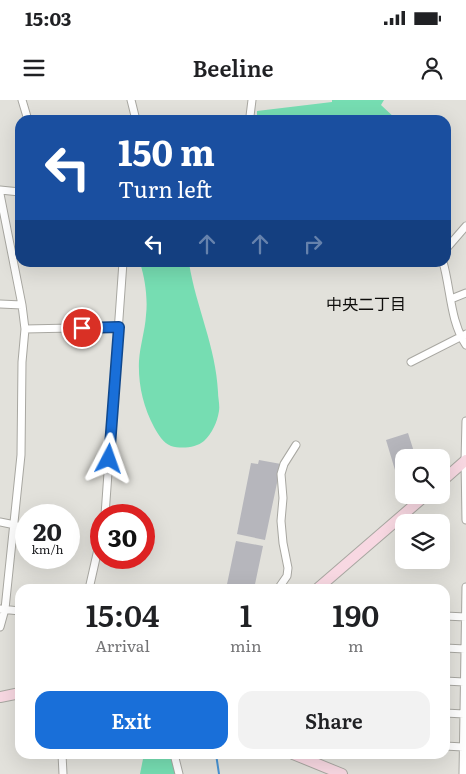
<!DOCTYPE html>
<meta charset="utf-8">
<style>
:root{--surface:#fff;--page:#f2f2f2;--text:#202124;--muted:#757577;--accent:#196fd9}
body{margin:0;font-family:Literata,"Noto Sans JP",serif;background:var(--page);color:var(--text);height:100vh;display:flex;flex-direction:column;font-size:19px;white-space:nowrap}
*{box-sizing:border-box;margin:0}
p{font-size:16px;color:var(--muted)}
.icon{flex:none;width:28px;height:28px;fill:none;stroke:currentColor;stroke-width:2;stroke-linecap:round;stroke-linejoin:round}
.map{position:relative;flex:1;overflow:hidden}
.details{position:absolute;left:15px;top:484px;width:435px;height:175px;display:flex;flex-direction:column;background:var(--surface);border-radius:15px;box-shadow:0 5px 20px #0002}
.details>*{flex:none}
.top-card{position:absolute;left:15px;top:15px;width:436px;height:152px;border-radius:15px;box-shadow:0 5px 20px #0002;background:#1a4fa0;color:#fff;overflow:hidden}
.fabs{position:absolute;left:395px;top:349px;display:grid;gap:10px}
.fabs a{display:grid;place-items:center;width:55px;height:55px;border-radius:10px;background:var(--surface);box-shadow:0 5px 20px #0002;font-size:25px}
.speed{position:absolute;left:15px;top:404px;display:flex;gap:10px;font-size:25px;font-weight:700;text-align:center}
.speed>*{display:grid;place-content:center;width:65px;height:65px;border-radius:50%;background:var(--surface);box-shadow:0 5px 20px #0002;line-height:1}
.speed small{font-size:12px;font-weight:400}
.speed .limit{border:8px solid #d22;background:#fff;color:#111}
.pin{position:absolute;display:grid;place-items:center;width:42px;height:42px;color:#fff;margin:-21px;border:2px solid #fff;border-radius:50%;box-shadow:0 1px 5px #0007}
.me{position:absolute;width:55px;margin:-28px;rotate:4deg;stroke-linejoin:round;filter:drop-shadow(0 0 4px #0008)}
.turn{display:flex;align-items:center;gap:18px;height:105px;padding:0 20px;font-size:22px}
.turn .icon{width:65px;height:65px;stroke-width:2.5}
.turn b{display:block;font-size:35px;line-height:42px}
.lanes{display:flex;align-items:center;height:48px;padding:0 20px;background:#0003;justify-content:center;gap:25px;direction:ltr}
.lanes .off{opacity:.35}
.eta{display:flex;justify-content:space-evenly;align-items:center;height:85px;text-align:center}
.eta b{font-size:30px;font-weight:600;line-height:35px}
.button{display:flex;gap:10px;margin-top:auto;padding:10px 20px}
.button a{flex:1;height:58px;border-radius:15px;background:var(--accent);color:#fff;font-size:20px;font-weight:600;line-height:58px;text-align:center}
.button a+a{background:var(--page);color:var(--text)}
.status{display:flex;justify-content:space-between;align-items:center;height:35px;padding:0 25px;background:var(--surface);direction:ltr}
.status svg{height:14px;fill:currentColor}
header{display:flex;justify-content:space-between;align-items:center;height:65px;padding:0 20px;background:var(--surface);font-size:22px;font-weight:600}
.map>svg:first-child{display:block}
</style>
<div class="status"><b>15:03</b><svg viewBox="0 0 49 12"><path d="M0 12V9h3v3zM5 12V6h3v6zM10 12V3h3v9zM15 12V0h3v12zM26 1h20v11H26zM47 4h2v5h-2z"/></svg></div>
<header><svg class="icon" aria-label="menu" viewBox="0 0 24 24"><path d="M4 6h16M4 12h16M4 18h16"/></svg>Beeline<svg class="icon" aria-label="person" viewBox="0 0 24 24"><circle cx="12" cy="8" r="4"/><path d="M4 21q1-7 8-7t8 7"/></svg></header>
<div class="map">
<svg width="466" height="674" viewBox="0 0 466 674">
<rect width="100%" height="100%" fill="#e2e1db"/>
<path fill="#76ddb2" d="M332,0H384L381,5L397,20H257V11L332,2Z
M140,163H189C196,207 216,247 218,292C218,298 220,305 219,311C217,323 212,333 204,341C196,348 181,349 171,346C163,343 158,334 154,327C143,306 138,284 139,261C140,245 145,231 146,215C148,199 145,178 140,163Z
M144,654H171L177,674H140Z"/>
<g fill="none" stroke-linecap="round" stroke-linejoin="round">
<path stroke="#4893d3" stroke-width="2" d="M216,654L219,674"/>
</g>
<path fill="#b6b6bc" d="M408,333L416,358H404V367L395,370L386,340Z
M259,360L281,364L265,440L237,434L251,363L258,364Z
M236,441L263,446L254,489H226Z"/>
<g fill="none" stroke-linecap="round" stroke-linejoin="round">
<g stroke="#a8a7a1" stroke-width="9">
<path id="minor" d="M22,0L28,20
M131,0L136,20
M248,20L250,16L252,0
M0,90L20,92
M0,94L22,205L25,229L22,262L21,355L5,509L0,527
M446,149L466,126
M443,162C451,190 450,221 466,245
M451,199L466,193
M0,204L22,205
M25,229L119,227
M411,262L466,234
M466,321L465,361L466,420
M105,415L123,162
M0,422L15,425
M89,489L101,436
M278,489L287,476L288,468L283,443L281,421L283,398L281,374L284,364L296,345
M0,509L20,511
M445,516L466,517
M445,548L465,549
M445,581L464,582
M445,613L464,614
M445,646L463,647
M62,654L63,674
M174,654L179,674
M463,674L466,487"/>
</g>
<g stroke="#a8a7a1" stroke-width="12">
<path id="secondary" d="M441,382L466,360
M317,489L426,395
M0,597L20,593
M293,654L342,674"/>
</g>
<use href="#minor" stroke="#fff" stroke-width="7"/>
<use href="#secondary" stroke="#f8d8e2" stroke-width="10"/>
</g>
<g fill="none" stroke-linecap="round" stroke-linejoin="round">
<g stroke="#10488d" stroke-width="12">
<path id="route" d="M82,228L119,227L109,359"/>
</g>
<use href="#route" stroke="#196fd9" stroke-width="9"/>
</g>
<g text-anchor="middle" stroke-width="4" stroke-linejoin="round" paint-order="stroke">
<g font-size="16" fill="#0f0e0c" stroke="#e2e1db">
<text x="366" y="210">中央二丁目</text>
</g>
</g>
</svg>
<div class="fabs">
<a><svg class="icon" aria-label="search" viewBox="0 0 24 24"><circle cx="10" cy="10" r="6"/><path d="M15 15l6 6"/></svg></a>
<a><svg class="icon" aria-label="layers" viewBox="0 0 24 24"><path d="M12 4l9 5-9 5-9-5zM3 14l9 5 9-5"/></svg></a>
</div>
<div class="speed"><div>20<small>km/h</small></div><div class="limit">30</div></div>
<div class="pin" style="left:82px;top:228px;background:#d93025"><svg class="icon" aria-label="arrive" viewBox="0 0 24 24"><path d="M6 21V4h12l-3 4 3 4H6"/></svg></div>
<svg class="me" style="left:109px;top:359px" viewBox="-20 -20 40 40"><path d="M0-17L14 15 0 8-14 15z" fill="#196fd9" stroke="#fff" stroke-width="4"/></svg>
<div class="top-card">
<div class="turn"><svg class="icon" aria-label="left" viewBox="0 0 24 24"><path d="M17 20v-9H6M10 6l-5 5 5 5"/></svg><div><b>150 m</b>Turn left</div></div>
<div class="lanes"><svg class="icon" aria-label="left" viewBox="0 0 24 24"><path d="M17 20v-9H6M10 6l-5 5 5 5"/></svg><svg class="icon off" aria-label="ahead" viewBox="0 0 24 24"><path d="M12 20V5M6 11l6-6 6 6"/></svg><svg class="icon off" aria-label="ahead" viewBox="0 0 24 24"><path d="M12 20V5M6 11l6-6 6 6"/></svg><svg class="icon off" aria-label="right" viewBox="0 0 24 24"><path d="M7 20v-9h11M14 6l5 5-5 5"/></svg></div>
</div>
<section class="details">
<div class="eta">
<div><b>15:04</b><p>Arrival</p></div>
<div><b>1</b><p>min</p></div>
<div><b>190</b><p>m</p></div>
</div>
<div class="button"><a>Exit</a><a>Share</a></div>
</section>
</div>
